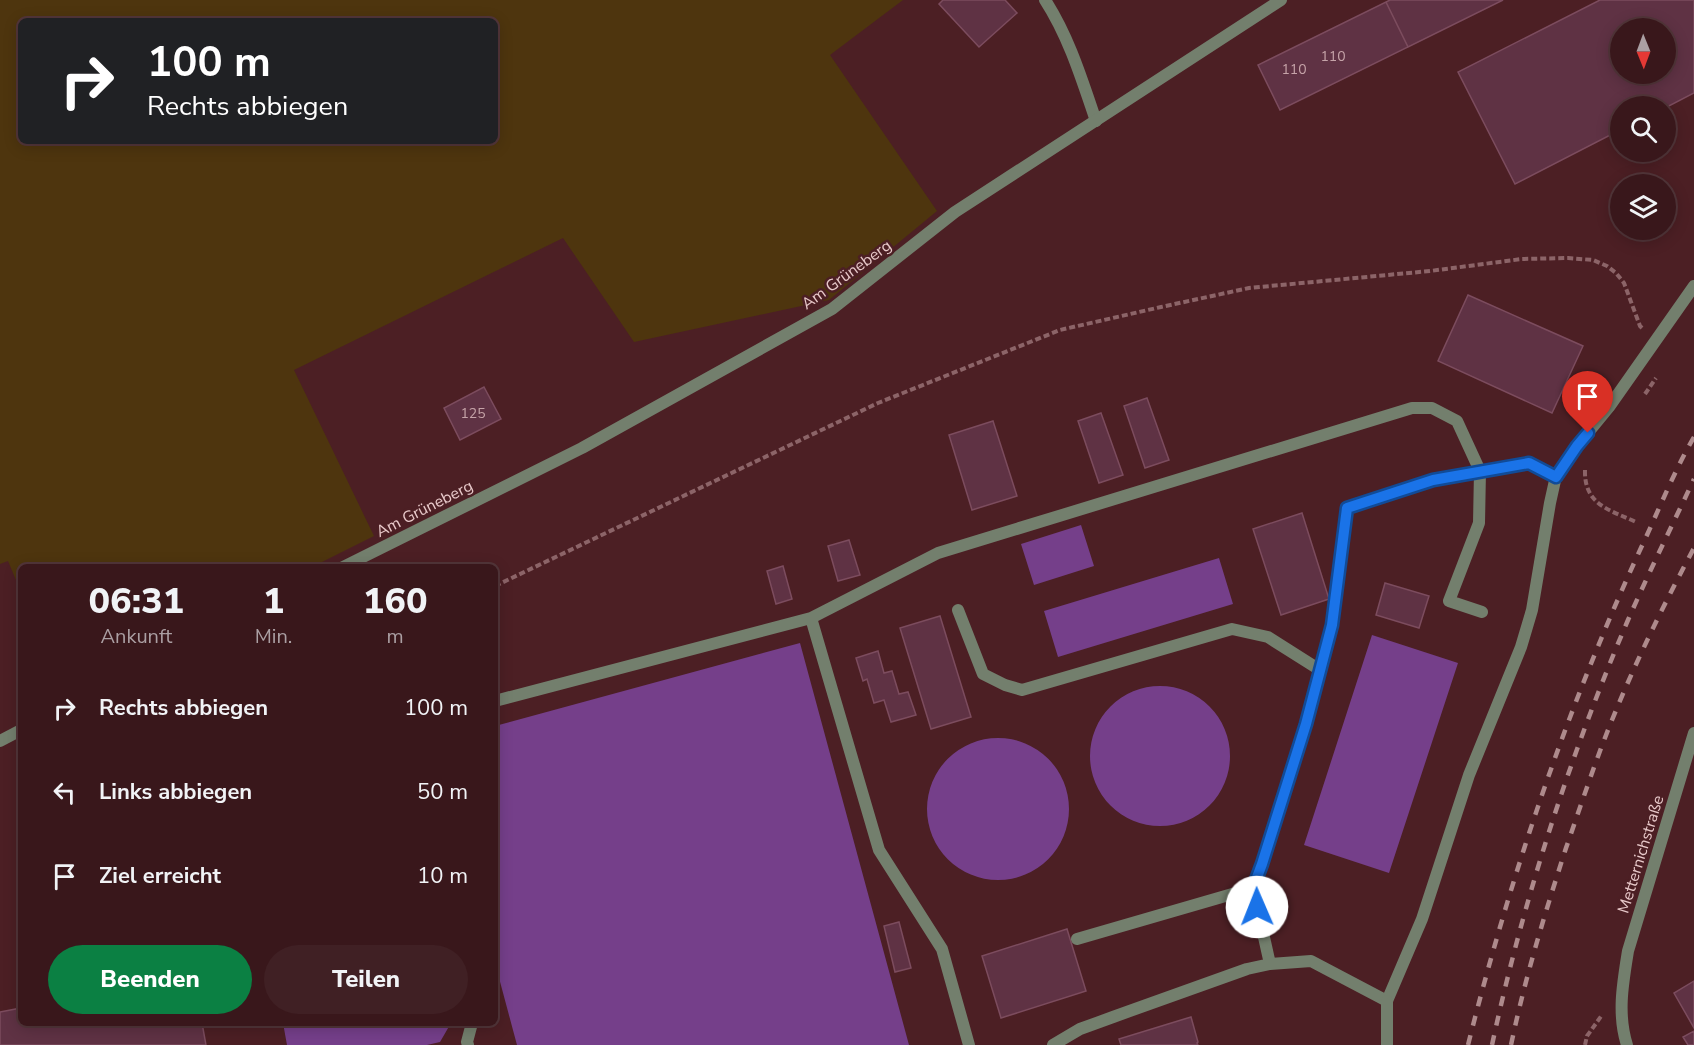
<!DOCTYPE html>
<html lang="de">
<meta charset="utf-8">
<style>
:root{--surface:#39171b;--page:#402024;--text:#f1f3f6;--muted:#ab9fa3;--line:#53363a;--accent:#0b8043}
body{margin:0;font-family:"Nunito Sans",sans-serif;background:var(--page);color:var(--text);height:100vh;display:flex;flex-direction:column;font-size:22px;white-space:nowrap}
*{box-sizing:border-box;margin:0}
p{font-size:20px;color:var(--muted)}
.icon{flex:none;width:33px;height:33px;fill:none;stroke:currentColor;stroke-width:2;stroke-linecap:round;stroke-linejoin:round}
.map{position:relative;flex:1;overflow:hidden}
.drawer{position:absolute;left:18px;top:564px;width:480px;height:462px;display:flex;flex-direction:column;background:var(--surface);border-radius:9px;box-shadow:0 3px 15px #0003,0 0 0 2px var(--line)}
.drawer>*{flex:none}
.top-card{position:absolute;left:18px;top:18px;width:480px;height:126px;border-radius:9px;box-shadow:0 3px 15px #0003,0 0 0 2px var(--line);background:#202124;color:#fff;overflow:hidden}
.needle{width:39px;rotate:179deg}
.buttons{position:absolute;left:1610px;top:18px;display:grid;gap:12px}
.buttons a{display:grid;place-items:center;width:66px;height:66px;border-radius:50%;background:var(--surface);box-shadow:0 3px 15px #0003,0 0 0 2px var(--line);font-size:30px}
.pin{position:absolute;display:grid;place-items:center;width:51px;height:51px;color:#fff;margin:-62px -26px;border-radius:50% 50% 50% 0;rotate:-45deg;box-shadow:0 0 6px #0007}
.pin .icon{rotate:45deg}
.me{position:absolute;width:66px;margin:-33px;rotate:359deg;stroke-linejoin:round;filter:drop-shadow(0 0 4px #0008)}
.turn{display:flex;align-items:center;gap:21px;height:126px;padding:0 30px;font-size:27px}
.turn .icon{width:78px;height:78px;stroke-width:2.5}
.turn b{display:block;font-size:42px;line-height:51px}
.eta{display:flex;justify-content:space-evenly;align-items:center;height:102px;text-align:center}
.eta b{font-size:36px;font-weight:800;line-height:42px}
.button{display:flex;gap:12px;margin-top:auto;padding:12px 30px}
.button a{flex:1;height:69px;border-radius:36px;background:var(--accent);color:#fff;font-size:24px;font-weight:800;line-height:69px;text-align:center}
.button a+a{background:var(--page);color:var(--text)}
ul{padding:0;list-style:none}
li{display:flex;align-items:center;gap:18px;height:84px;padding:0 30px}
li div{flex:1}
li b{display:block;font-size:22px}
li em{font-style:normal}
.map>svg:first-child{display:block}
</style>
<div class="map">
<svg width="1694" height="1045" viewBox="0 0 1694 1045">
<rect width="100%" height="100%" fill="#4c1f24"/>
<path fill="#4e350e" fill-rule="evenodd" d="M0,0H903L830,55L937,211L829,300L634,342L563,238L294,370L374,536L312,567H21V592L8,561L0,564ZM21,21H495V141H21Z"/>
<path fill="#753f8a" d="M1081,525L1094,566L1034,585L1021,544Z
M1219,558L1233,604L1058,657L1044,611Z
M1372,635L1458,663L1389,873L1304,845Z
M800,643L909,1045H517L495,963V726Z
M1090 756a70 70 0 1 1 140 0a70 70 0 1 1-140 0Z
M927 809a71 71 0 1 1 142 0a71 71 0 1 1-142 0Z
M283,1023H451L440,1042L427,1045H287Z"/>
<path fill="#5f3244" stroke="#7c4c5e" stroke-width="1.5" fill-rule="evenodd" d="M943,0H1005L1017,13L979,47L939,4Z
M1390,0H1503L1408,47L1386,2Z
M1600,0H1694V93L1665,108L1620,106V130L1515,184L1458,72ZM1620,28H1665V74H1620Z
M1386,2L1408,47L1280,110L1258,65Z
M1468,295L1583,346L1552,413L1438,361Z
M484,387L501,419L460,440L444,408Z
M1147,398L1169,460L1145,468L1124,406Z
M1101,413L1123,475L1099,483L1078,421Z
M993,421L1017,496L972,510L949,435Z
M1302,513L1329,599L1281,615L1253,529Z
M849,540L860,575L838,581L828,546Z
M783,566L792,599L776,604L767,571Z
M1385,583L1429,596L1419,628L1376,615Z
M940,616L971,717L931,729L900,628Z
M878,651L884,673L892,671L899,694L908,692L916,715L891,722L884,700L874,703L867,679L863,681L856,658Z
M899,922L911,968L895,972L884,926Z
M1067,929L1086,991L1001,1018L982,956Z
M1694,981V1028L1674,993Z
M21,1008V1023H202L206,1045H0V1012Z
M1191,1017L1198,1042L1197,1043L1198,1045H1121L1119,1039Z
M1694,1031V1045H1688L1683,1037Z"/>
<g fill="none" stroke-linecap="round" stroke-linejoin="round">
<path stroke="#8c6468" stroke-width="4" stroke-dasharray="6 3" stroke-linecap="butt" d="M1645,394L1656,378
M1585,470C1584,505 1610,510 1636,522
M495,586L878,403L1060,330L1161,307L1249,288L1430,271L1522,259L1568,258L1593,260L1607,266L1616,273L1624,283L1640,326L1642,328
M1585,1045L1587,1036L1602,1015"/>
<path stroke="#737f6d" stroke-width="12" d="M1045,0C1069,37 1082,80 1096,121
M958,610L983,674L1005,685L1022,690L1232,629L1268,637L1320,670
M495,701L811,618
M1253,888L1270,964
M1077,939L1253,888L1262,864L1306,724L1332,625L1347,508L1433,480L1529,463L1556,476
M468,1045L467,1042L472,1023
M969,1045L942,949L879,850L811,618L938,553L1412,408H1432L1457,421L1480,471L1479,523L1449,601L1482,612
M1053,1045L1080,1029L1113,1017L1247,969L1270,964L1311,961L1387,1001L1422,919L1469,775L1521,647L1532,610L1550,503L1556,476L1577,446L1609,407L1694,286"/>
<path stroke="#737f6d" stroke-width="12" d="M343,567L582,448L832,309L955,212L1281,0
M0,741L21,730
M1387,1001V1045
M1627,1045C1617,1014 1623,982 1628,951L1694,733"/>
<path stroke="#ae8a8c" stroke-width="4.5" stroke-dasharray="10 10" stroke-linecap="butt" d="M1468,1045C1512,870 1570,699 1647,535C1662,502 1676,468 1694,437
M1492,1045C1523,901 1570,755 1628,620C1649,572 1672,526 1694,479
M1511,1045C1525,978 1545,913 1566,848C1581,805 1595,762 1612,720C1636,661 1664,604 1694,548"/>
</g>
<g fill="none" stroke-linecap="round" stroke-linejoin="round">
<g stroke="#114b97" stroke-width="15">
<path id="route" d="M1257,907L1253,888L1262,864L1306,724L1332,625L1347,508L1433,480L1529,463L1556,477L1577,446L1588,433"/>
</g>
<use href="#route" stroke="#1a73e8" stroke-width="10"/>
</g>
<g text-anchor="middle" stroke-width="5" stroke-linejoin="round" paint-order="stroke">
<g font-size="14" fill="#c6a4a9">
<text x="1333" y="61">110</text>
<text x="1294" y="74">110</text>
<text x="473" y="418">125</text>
</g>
<g font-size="16" fill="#e9cacb" stroke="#4c1f24">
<text transform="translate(846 274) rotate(-36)" y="6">Am Grüneberg</text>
<text transform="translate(424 508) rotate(-27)" y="6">Am Grüneberg</text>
<text transform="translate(1640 854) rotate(-73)" y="6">Metternichstraße</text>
</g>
</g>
</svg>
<div class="buttons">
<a><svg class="needle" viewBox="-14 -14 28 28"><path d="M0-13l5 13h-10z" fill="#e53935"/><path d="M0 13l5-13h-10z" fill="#ab9fa3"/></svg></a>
<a><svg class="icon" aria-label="search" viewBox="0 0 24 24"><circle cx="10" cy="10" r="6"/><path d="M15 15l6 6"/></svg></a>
<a><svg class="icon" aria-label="layers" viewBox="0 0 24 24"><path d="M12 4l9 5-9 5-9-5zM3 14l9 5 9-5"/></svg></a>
</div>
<div class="pin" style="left:1588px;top:433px;background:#d93025"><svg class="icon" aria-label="arrive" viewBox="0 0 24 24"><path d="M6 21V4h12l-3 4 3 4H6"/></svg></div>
<svg class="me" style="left:1257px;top:907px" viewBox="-20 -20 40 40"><circle r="19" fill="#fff"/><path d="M0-13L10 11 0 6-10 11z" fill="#1a73e8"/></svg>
<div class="top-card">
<div class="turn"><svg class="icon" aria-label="right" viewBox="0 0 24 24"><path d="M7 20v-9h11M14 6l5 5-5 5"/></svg><div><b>100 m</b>Rechts abbiegen</div></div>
</div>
<section class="drawer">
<div class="eta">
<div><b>06:31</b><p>Ankunft</p></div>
<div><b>1</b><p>Min.</p></div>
<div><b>160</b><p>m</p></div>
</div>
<ul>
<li><svg class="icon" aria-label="right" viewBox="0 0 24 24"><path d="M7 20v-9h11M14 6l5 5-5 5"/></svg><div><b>Rechts abbiegen</b></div><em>100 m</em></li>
<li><svg class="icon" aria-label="left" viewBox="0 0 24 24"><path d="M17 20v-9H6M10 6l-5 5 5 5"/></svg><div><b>Links abbiegen</b></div><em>50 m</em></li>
<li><svg class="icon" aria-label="arrive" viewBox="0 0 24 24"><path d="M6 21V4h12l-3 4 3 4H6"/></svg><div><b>Ziel erreicht</b></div><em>10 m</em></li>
</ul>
<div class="button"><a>Beenden</a><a>Teilen</a></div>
</section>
</div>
